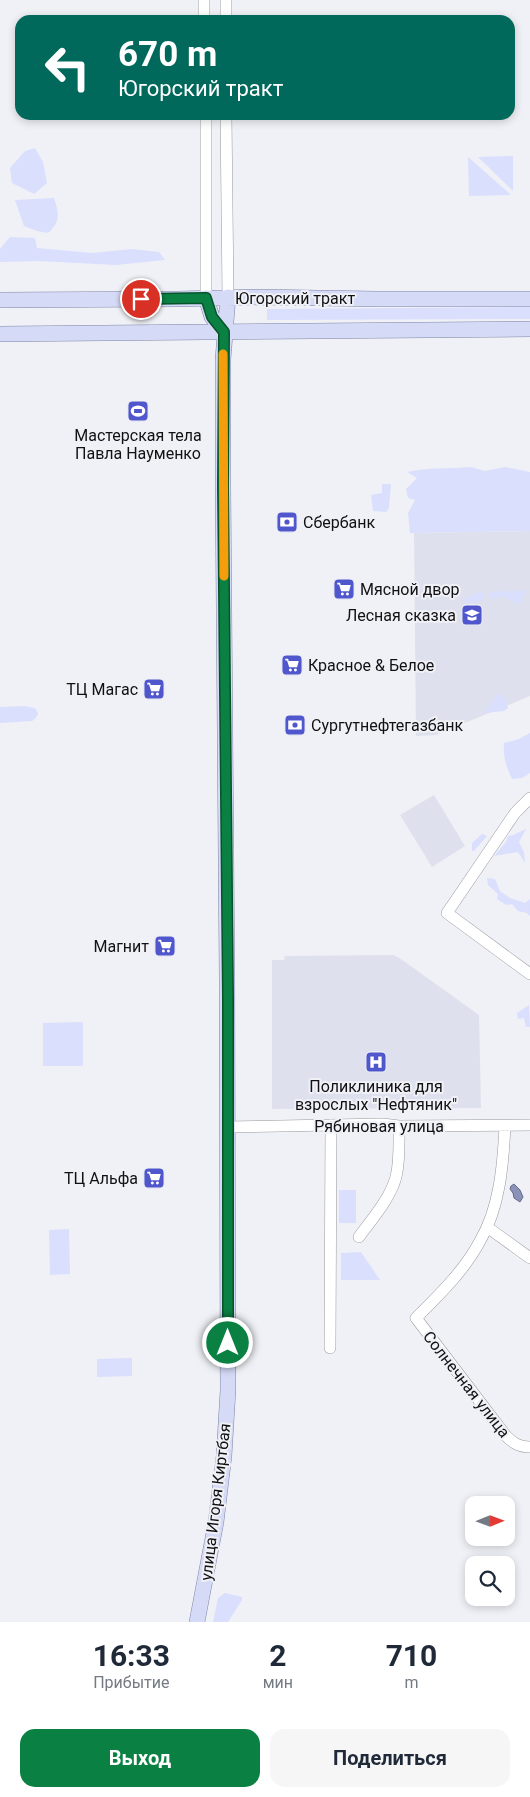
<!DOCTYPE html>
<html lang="ru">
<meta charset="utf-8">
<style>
:root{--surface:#fff;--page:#f6f6f7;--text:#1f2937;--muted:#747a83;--accent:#0b8043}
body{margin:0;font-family:Roboto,sans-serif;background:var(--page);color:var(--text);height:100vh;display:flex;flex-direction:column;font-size:19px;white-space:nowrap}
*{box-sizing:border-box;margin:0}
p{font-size:16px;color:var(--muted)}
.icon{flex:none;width:28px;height:28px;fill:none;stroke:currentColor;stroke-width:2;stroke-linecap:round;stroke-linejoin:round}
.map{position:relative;height:1622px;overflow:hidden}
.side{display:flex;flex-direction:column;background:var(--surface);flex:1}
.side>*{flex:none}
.banner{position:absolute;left:15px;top:15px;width:500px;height:105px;border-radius:15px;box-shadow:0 2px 8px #0003;background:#00695c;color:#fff;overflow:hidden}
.needle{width:32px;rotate:89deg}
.controls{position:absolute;left:465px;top:1496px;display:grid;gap:10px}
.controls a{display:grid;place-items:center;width:50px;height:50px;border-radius:10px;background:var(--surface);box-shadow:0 2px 8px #0003;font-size:25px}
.pin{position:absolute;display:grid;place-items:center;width:42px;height:42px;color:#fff;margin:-21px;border:2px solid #fff;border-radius:50%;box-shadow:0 1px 5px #0007}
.me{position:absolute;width:55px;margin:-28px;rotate:0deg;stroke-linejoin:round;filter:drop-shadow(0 0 4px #0008)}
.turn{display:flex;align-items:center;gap:18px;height:105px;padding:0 20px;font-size:22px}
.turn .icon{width:65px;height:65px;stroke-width:2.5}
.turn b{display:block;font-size:35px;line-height:42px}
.eta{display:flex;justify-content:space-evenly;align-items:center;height:85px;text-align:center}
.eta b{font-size:30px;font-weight:700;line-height:35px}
.action{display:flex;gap:10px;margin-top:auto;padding:10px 20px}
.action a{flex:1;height:58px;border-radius:15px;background:var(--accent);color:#fff;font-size:20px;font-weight:700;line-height:58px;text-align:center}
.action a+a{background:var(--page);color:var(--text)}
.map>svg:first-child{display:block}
</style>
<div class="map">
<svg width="530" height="1622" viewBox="0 0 530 1622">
<rect width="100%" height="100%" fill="#f0f1f6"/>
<path fill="#dee1ed" d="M530,531V696L436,735L416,736L414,533Z
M434,795L465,846L432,867L400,815Z
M393,955L401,959L479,1015L481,1108L272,1109V960H284L285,956Z"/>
<path fill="#d9dffd" d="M35,148L43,162L47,183L34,194L12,183L10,168L25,151Z
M513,156V191L478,157Z
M468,157L511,195L469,196Z
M54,198C59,214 61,221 48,233L37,231L24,226L15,200Z
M10,237L35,238L37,248L92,253L132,249L159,252L165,260L116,265L39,261L0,262V249Z
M530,307V319L267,320V309Z
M471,467L485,471L505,467L530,472V531L410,533L408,513L415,500L408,498L406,489L417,478L407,472C428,467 450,469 471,467Z
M382,484H391L389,508L386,512L373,511L371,495L382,493Z
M526,590L519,605L502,596L489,599V592Z
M484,592V600L467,604L465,598L476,593Z
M496,695H501L506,700L508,708L504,711L485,713L490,704Z
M26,706L36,709L38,714L36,718L32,721L0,723V707Z
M530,733V773L522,778L512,779C506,766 503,757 504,743L519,739Z
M526,829L519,842L524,852L525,863L518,852L494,856L506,842L508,836L513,835Z
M482,834L487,836L474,851H472V843Z
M487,878L495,879L500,891L510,898L525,903L530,899V916L527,913L518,911L512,904L506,905L497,899L498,894L488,885Z
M529,1005L530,1027H526L524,1018L518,1019L517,1013Z
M83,1022V1066H43V1023Z
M339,1190H356V1223H339Z
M69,1229L70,1274L50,1275L49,1230Z
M361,1252L380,1280H341V1253Z
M132,1358V1376L97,1377V1359Z
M225,1593L242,1597V1600L228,1622H213L218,1598Z"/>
<path fill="#8a92b9" stroke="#666b87" d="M514,1184L520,1190L523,1197L520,1202L514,1198L513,1193L510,1189L511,1186Z"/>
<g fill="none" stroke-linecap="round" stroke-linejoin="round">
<g stroke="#999a9e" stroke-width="12">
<path id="minor" d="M204,0V20
M226,0V20
M206,115V298
M226,115L228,297
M530,798L515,813L447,913L530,974
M505,1126C503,1165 500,1207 480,1241C464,1271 440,1294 416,1318L506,1436C513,1443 519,1447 530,1447
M228,1127L383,1124L399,1126L530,1125
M487,1227L530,1258
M359,1237C372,1219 390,1199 396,1177C400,1161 399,1142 399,1126
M330,1348L331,1125"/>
</g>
<g stroke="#7e85a4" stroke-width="16">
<path id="major" d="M206,298L212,317L225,332
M0,300L177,299L260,297L377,299H530
M0,334L530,329
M197,1622L216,1522L224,1456L228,1390L227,978L223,486V359L228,297"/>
</g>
<use href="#minor" stroke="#fff" stroke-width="11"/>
<use href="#major" stroke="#d5dbf7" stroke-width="15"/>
</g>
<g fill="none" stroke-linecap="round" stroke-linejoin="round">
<g stroke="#07532c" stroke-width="12">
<path id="route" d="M141,299L206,298L212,317L224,332L223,486L228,997V1343"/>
</g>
<use href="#route" stroke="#0b8043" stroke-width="9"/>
<path stroke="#f59e0b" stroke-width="9" d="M223,354L224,576"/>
</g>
<defs>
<g id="stadium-square" transform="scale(1.125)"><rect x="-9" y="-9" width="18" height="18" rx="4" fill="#5057cd" stroke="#f0f1f6"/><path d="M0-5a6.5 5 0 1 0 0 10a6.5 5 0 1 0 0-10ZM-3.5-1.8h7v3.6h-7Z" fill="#fff"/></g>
<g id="bank-square" transform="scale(1.125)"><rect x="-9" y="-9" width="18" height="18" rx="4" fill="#5057cd" stroke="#f0f1f6"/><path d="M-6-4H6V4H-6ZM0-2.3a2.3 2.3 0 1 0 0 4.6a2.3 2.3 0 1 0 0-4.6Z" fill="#fff"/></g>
<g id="supermarket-square" transform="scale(1.125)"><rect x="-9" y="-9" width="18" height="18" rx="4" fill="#5057cd" stroke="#f0f1f6"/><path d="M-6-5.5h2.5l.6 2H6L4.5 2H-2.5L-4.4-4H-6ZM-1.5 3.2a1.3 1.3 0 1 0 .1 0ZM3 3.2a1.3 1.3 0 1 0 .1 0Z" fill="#fff"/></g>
<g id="school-square" transform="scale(1.125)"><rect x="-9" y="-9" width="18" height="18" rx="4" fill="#5057cd" stroke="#f0f1f6"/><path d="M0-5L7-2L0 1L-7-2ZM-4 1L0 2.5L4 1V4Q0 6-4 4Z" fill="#fff"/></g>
<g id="hospital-square" transform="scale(1.125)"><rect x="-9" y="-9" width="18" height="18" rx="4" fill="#5057cd" stroke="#f0f1f6"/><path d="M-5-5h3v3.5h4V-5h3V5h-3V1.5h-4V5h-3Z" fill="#fff"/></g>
</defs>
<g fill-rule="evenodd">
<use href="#stadium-square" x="138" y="411"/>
<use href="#bank-square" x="287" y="522"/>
<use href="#supermarket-square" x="344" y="589"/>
<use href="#school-square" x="472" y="615"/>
<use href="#supermarket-square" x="292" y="665"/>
<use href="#supermarket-square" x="154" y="689"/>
<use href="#bank-square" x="295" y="725"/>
<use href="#supermarket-square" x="165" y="946"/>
<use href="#hospital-square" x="376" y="1062"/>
<use href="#supermarket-square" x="154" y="1178"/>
</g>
<g text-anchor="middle" stroke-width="4" stroke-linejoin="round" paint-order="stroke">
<g font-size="16" fill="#111113" stroke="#f0f1f6">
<text x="295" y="304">Югорский тракт</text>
<text x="379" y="1132">Рябиновая улица</text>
<text transform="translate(467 1384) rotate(52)" y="6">Солнечная улица</text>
<text transform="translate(215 1502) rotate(-83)" y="6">улица Игоря Киртбая</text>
</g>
<g font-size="16" fill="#111113" stroke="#f0f1f6" text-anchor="start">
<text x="138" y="441" text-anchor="middle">Мастерская тела<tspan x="138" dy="18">Павла Науменко</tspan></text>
<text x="303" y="528">Сбербанк</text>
<text x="360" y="595">Мясной двор</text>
<text x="456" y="621" text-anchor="end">Лесная сказка</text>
<text x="308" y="671">Красное &amp; Белое</text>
<text x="138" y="695" text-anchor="end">ТЦ Магас</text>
<text x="311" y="731">Сургутнефтегазбанк</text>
<text x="149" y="952" text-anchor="end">Магнит</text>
<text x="376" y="1092" text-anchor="middle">Поликлиника для<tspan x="376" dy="18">взрослых "Нефтяник"</tspan></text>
<text x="138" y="1184" text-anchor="end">ТЦ Альфа</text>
</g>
</g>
</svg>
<div class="controls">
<a><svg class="needle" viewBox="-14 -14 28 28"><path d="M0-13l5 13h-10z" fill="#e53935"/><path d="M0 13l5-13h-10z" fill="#747a83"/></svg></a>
<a><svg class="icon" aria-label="search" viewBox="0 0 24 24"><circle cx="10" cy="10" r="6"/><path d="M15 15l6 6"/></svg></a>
</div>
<div class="pin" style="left:141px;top:299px;background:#d93025"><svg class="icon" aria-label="arrive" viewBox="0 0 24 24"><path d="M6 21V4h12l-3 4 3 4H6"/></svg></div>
<svg class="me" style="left:228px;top:1343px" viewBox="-20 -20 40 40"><circle r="17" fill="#0b8043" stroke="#fff" stroke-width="3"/><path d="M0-11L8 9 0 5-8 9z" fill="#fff"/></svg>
<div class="banner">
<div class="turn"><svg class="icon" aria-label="left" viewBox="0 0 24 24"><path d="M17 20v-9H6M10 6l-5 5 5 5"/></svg><div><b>670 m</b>Югорский тракт</div></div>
</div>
</div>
<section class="side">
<div class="eta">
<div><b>16:33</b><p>Прибытие</p></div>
<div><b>2</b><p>мин</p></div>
<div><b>710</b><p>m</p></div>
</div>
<div class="action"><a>Выход</a><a>Поделиться</a></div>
</section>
